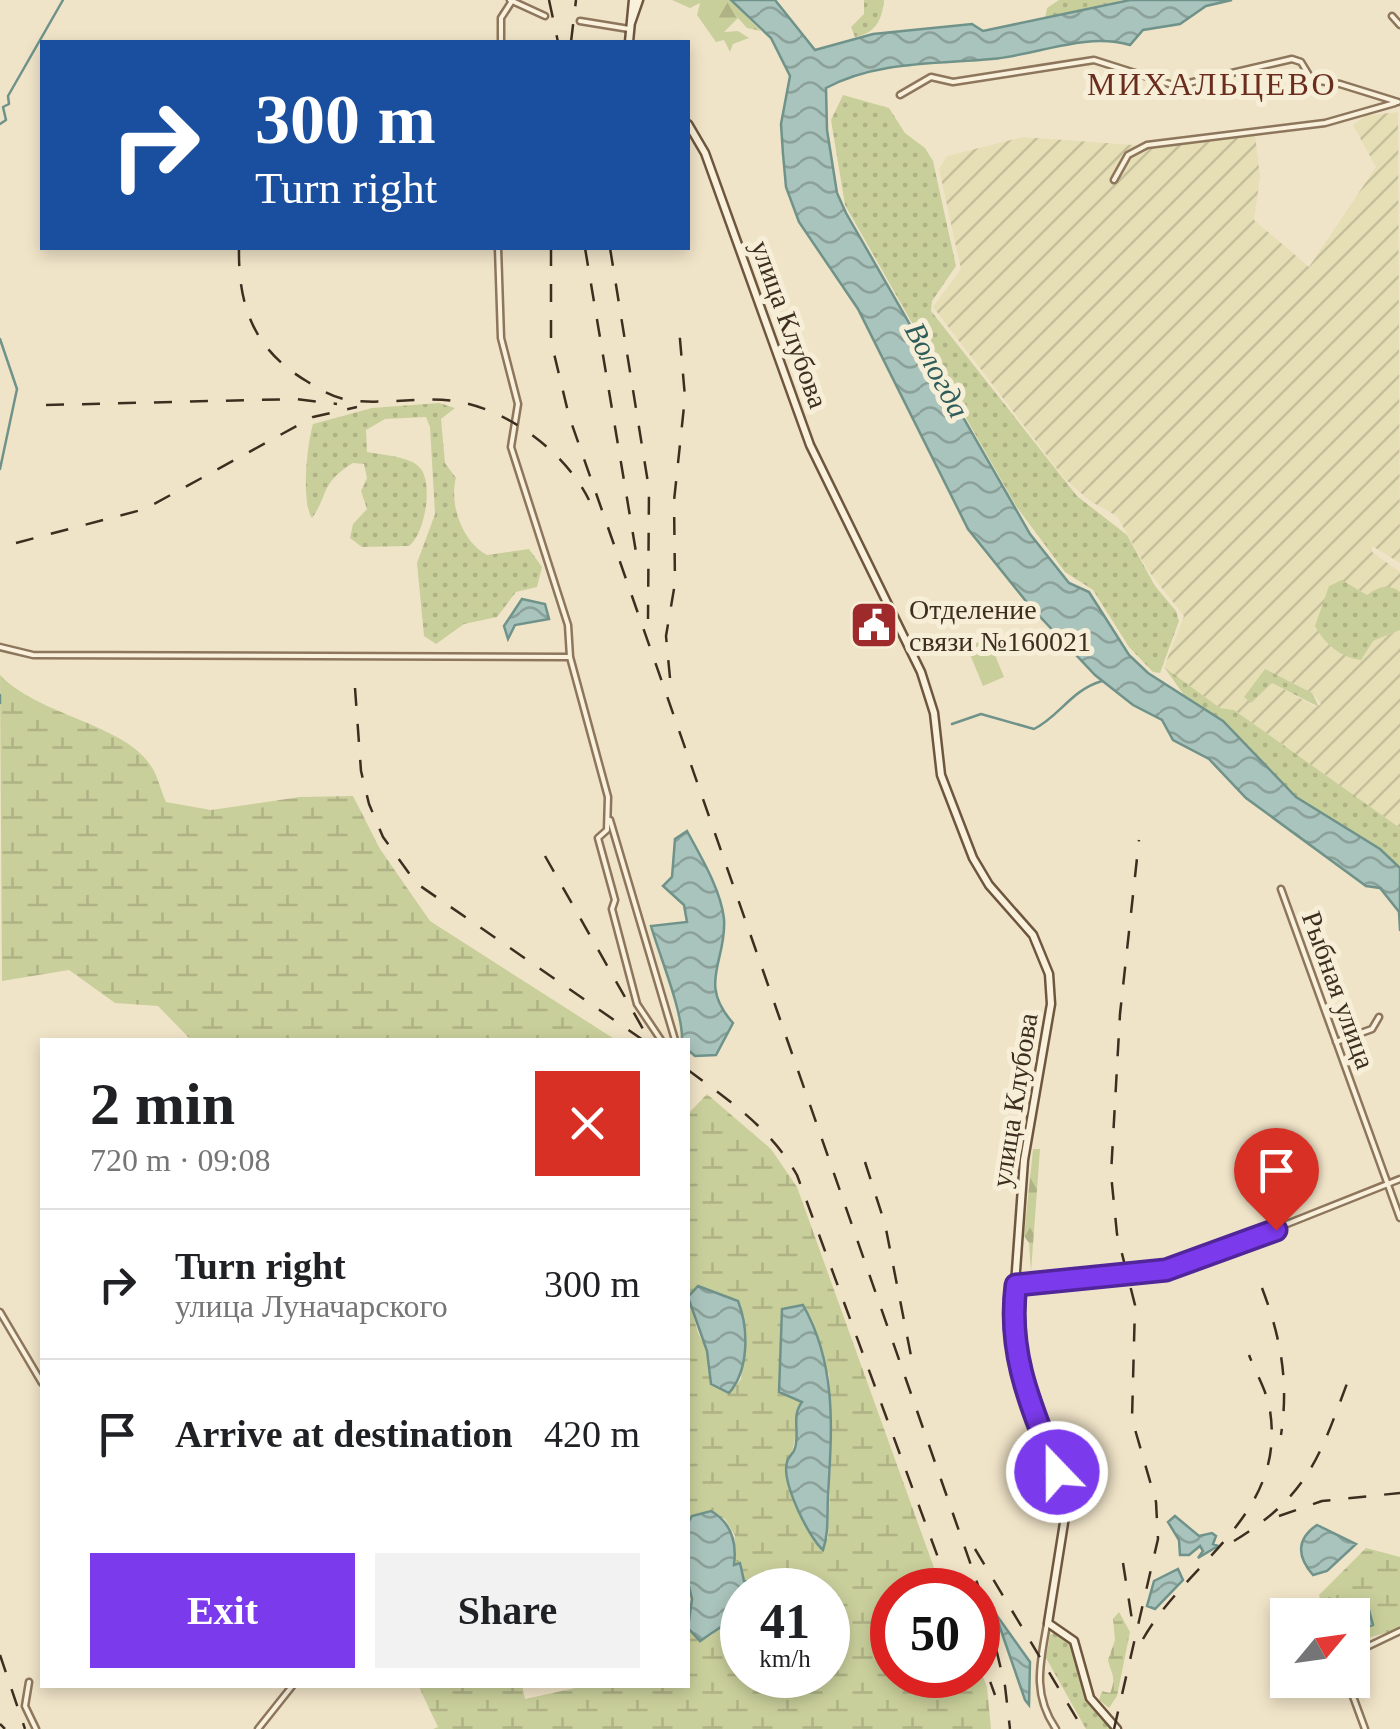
<!DOCTYPE html>
<meta charset="utf-8">
<style>
:root{--surface:#fff;--page:#f2f2f2;--text:#202124;--muted:#757577;--line:#e0e0e0;--accent:#7c3aed}
body{margin:0;font-family:Georgia,serif;background:var(--page);color:var(--text);height:100vh;display:flex;flex-direction:column;font-size:38px;white-space:nowrap}
*{box-sizing:border-box;margin:0}
p{font-size:32px;color:var(--muted)}
.icon{flex:none;width:55px;height:55px;fill:none;stroke:currentColor;stroke-width:2;stroke-linecap:round;stroke-linejoin:round}
.map{position:relative;flex:1;overflow:hidden}
.side{position:absolute;left:40px;top:1038px;width:650px;height:650px;display:flex;flex-direction:column;background:var(--surface);border-radius:0px;box-shadow:0 5px 15px #0003}
.side>*{flex:none}
.banner{position:absolute;left:40px;top:40px;width:650px;height:210px;border-radius:0px;box-shadow:0 5px 15px #0003;background:#1a4fa0;color:#fff;overflow:hidden}
.needle{width:65px;rotate:61deg}
.tools{position:absolute;left:1270px;top:1598px;display:grid;gap:20px}
.tools a{display:grid;place-items:center;width:100px;height:100px;border-radius:0px;background:var(--surface);box-shadow:0 5px 15px #0003;font-size:50px}
.speed{position:absolute;left:720px;top:1568px;display:flex;gap:20px;font-size:50px;font-weight:700;text-align:center}
.speed>*{display:grid;place-content:center;width:130px;height:130px;border-radius:50%;background:var(--surface);box-shadow:0 5px 15px #0003;line-height:1}
.speed small{font-size:25px;font-weight:400}
.speed .limit{border:15px solid #d22;background:#fff;color:#111}
.pin{position:absolute;display:grid;place-items:center;width:85px;height:85px;color:#fff;margin:-102px -42px;border-radius:50% 50% 50% 0;rotate:-45deg;box-shadow:0 0 10px #0007}
.pin .icon{rotate:45deg}
.me{position:absolute;width:110px;margin:-55px;rotate:338deg;stroke-linejoin:round;filter:drop-shadow(0 0 8px #0008)}
.turn{display:flex;align-items:center;gap:35px;height:210px;padding:0 50px;font-size:45px}
.turn .icon{width:130px;height:130px;stroke-width:2.5}
.turn b{display:block;font-size:70px;line-height:85px}
.round{display:grid;place-items:center;flex:none;width:105px;height:105px;border-radius:0px;background:var(--page)}
.overview{display:flex;align-items:center;justify-content:space-between;height:170px;padding:0 50px}
h1{font-size:60px;font-weight:700;line-height:75px}
.cta{display:flex;gap:20px;margin-top:auto;padding:20px 50px}
.cta a{flex:1;height:115px;border-radius:0px;background:var(--accent);color:#fff;font-size:40px;font-weight:700;line-height:115px;text-align:center}
.cta a+a{background:var(--page);color:var(--text)}
ul{padding:0;list-style:none}
li{display:flex;align-items:center;gap:30px;height:150px;padding:0 50px;border-top:2px solid var(--line)}
li div{flex:1}
li b{display:block;font-size:38px}
li em{font-style:normal}
.map>svg:first-child{display:block}
</style>
<div class="map">
<svg width="1400" height="1729" viewBox="0 0 1400 1729">
<defs>
<pattern id="farmland-furrows" width="10" height="10" patternUnits="userSpaceOnUse" patternTransform="scale(2.5)"><rect width="10" height="10" fill="#e6deb5"/><path d="M-1 1l2-2M0 10L10 0M9 11l2-2" fill="none" stroke="#c6bf9b"/></pattern>
<pattern id="green-dots" width="8" height="8" patternUnits="userSpaceOnUse" patternTransform="scale(2.5)"><rect width="8" height="8" fill="#c9cf9b"/><path d="M2 2h.1M6 6h.1" fill="none" stroke="#aeb285" stroke-width="1.8" stroke-linecap="round"/></pattern>
<pattern id="forest-firs" width="22" height="20" patternUnits="userSpaceOnUse" patternTransform="scale(2.5)"><rect width="22" height="20" fill="#c9cf9b"/><path d="M5 1l3.5 6h-7zM16 11l3.5 6h-7z" fill="#aeb285"/></pattern>
<pattern id="wetland-marsh" width="20" height="14" patternUnits="userSpaceOnUse" patternTransform="scale(2.5)"><rect width="20" height="14" fill="#c9cf9b"/><path d="M1 5h8M5 5V1M11 12h8M15 12V8" fill="none" stroke="#aeb285"/></pattern>
<pattern id="water-waves" width="16" height="10" patternUnits="userSpaceOnUse" patternTransform="scale(2.5)"><rect width="16" height="10" fill="#a9c4bc"/><path d="M0 5q4-4 8 0t8 0" fill="none" stroke="#8ba098"/></pattern>
</defs>
<rect width="100%" height="100%" fill="#f0e4c8"/>
<path fill="url(#farmland-furrows)" fill-rule="evenodd" d="M1398,112L1400,563L1372,546V552L1400,572V592L1392,587L1367,595L1348,583L1373,641L1400,630V828L1234,710L1220,708L1164,667L1184,616L1147,569L1117,516L1090,501L1065,479L933,307L961,269L939,169L947,156L1023,137L1147,146L1255,135L1260,177L1254,220L1309,267L1376,167L1353,125L1365,116ZM1265,669L1312,693L1321,704L1316,707L1272,683L1251,702Z"/>
<path fill="url(#green-dots)" d="M864,0H884C882,20 876,33 855,37L851,27L864,14Z
M1059,0H1122L1045,18L1047,8Z
M843,95L889,108L905,133L925,148L933,161L956,266L932,301L931,311L1077,496L1127,535L1155,586L1176,611L1179,621L1160,673L1153,672L1129,647L1093,590L1065,572L1016,506L845,205L831,120Z
M439,403L455,408L441,419L445,463L456,478C449,503 462,542 487,555L529,549L542,567L537,587L516,592L497,617L464,624L436,644L424,636L417,563L435,514L430,427L426,417L385,419L366,430L367,452C381,455 412,456 421,469C433,485 425,534 409,546L362,547L350,538L353,524L367,509L361,491L367,478L364,464L353,463C319,484 329,495 312,518C301,502 307,444 313,424L372,408Z
M1342,580L1367,595C1379,587 1388,583 1400,592V630L1373,641L1361,660C1340,657 1326,645 1315,626L1329,586Z
M1164,667L1220,708L1234,710L1400,828V868L1380,849L1296,797L1223,721L1184,695Z
M1265,669L1312,693L1319,707L1272,683L1251,703L1244,697Z
M1056,1632L1071,1642L1083,1693L1111,1729H1086L1046,1658L1050,1635Z"/>
<path fill="url(#forest-firs)" d="M672,0H730L761,31L747,28L738,18L724,32L738,31L749,38L733,44L730,52L724,40L716,42L697,15L700,3L690,8Z
M1033,1149H1040L1031,1272L1029,1243L1024,1236Z"/>
<path fill="url(#wetland-marsh)" fill-rule="evenodd" d="M0,675C39,716 125,724 151,766C158,776 161,791 166,802L211,810L300,797L353,796L380,849L430,921L616,1040H191L158,1006L115,1003L69,970L2,981Z
M707,1094L771,1149L797,1187L942,1590H892V1675H978V1664L987,1687L991,1729H433L438,1727L418,1685H522L525,1699L589,1685H688V1628L700,1640C720,1636 725,1618 735,1608L742,1611V1675H828V1590H752L751,1583L744,1581L740,1563L734,1567L735,1536L725,1519L709,1513L693,1516L688,1523V1297L698,1333L729,1393L741,1379L744,1344L698,1286L688,1296V1114ZM782,1309L829,1374L832,1434L828,1538L816,1544L787,1476L803,1401L782,1330Z
M1366,1548L1400,1557V1629L1353,1642L1352,1615H1325L1319,1595Z
M1119,1612L1130,1632L1117,1696L1109,1708L1099,1700L1102,1691L1110,1693C1117,1677 1111,1674 1108,1660L1115,1640L1113,1619Z"/>
<path fill="#c9cf9b" d="M988,638L1004,677L983,686L967,647Z"/>
<path fill="url(#water-waves)" stroke="#6f938a" stroke-width="2.5" d="M731,0H775L815,50L873,34L972,24L983,31L1130,0H1232L1206,6L1180,24L1143,30L1130,45C1085,32 1037,55 992,59C936,64 876,61 826,88L827,130L837,193L846,213L1030,534L1069,583L1089,592L1129,655L1148,673L1223,721L1296,797L1380,849L1400,868V913L1380,888L1366,886L1246,798L1209,759L1173,740L1162,720L1133,705L1095,675L1029,605L968,529L858,309L799,222L786,187L783,154L781,124L790,76L771,38Z
M522,599L545,604L549,619L515,625L508,639L504,626Z
M687,831C701,857 721,890 724,919C727,961 697,983 733,1023L716,1055L695,1056L688,1050V1040H682C683,1012 660,957 651,926L687,922L684,905L663,886L672,877L675,839Z
M698,1286L738,1301C749,1329 749,1370 729,1393L711,1384L707,1351L688,1297Z
M803,1305C837,1365 832,1429 828,1496C827,1514 829,1533 823,1550C809,1538 781,1482 787,1462C789,1454 793,1456 795,1448C800,1432 791,1416 802,1402L779,1392L782,1309Z
M711,1511C732,1523 737,1542 734,1565L740,1563L744,1581L751,1583L752,1590H742V1611L731,1609V1620L700,1641L688,1628L692,1599L688,1582V1523L692,1516Z
M1175,1516L1199,1536L1212,1533L1216,1536L1213,1544L1218,1546L1198,1558L1203,1551L1200,1546L1189,1555H1180L1179,1540L1168,1522Z
M1317,1525L1356,1544L1327,1571L1313,1575C1297,1557 1296,1539 1317,1525Z
M1178,1569L1183,1580L1155,1609L1147,1606L1154,1581Z
M1330,1599L1369,1610L1373,1625L1353,1632L1352,1615H1334Z
M995,1613L1030,1662L1029,1705L1025,1700Z"/>
<g fill="none" stroke-linecap="round" stroke-linejoin="round">
<path stroke="#6f938a" stroke-width="2.5" d="M0,124L6,120L3,107L9,104L8,96L63,0
M0,339L17,389L0,469
M0,695V703
M952,724L981,714L1034,729C1060,716 1071,690 1102,681
M1399,912L1400,930"/>
<g stroke="#8d765c" stroke-width="9">
<path id="street" d="M510,0L545,16
M1392,16L1400,25
M580,21L629,29
M501,42V18L512,1
M900,95L931,77L953,82L1094,60L1176,86L1292,59L1301,62L1312,80L1340,84L1398,102
M1114,180L1128,155L1147,145L1325,123L1395,103
M498,248L501,338L518,404L511,447L568,625L570,657L608,797L607,830L598,838L615,900L612,909L637,1004L661,1040
M0,647L33,655L568,657
M610,820L675,1040
M1281,889L1400,1218
M1336,1042L1372,1029L1379,1017
M1016,1285L1174,1269L1400,1179
M0,1312L42,1383
M1047,1624C1040,1664 1032,1694 1056,1729
M1352,1654L1400,1631
M1347,1680L1365,1729
M29,1682L25,1706L36,1729
M258,1729L293,1685"/>
</g>
<g stroke="#6f573f" stroke-width="11">
<path id="secondary" d="M631,23L639,0
M629,42L633,0
M688,124L705,153L810,445L921,672L934,713L941,775L973,858L989,885L1033,935L1049,974L1051,1004L1024,1160L1012,1326L1021,1380L1067,1504L1048,1623L1074,1641L1090,1698L1117,1729"/>
</g>
<use href="#street" stroke="#faf1dc" stroke-width="4"/>
<use href="#secondary" stroke="#faf1dc" stroke-width="6"/>
<path stroke="#3d2e20" stroke-width="2.5" stroke-dasharray="18 18" stroke-linecap="butt" d="M549,0L558,42
M571,42L576,0
M239,248C238,308 255,351 308,382C324,392 338,400 357,401C393,404 430,395 465,403C514,414 567,455 589,500
M551,248V341L569,416L987,1611L1005,1686L1010,1729
M585,248L638,564
M610,248L649,489L648,619
M46,405L296,399L337,404
M16,543L145,509L313,417L357,407
M670,678L666,636L675,583L674,501L685,397L679,328
M355,688L361,771L369,804L383,837L416,883L643,1040
M545,856L647,1036
M688,1070C730,1101 771,1129 797,1175L950,1590
M865,1162L885,1224L913,1366
M1262,1288C1281,1338 1289,1382 1281,1435
M1279,1516L1322,1501L1400,1493
M1234,1541C1312,1493 1320,1454 1351,1373
M975,1549L1083,1729
M1123,1563L1133,1626
M1143,1639C1188,1560 1290,1514 1269,1405C1265,1388 1255,1371 1249,1355
M978,1648L995,1695
M0,1655L25,1729
M0,1724L5,1729
M1114,1729L1158,1539L1156,1502L1132,1419L1135,1305L1117,1234L1111,1174L1120,1014L1139,840"/>
</g>
<g fill="none" stroke-linecap="round" stroke-linejoin="round">
<g stroke="#51269a" stroke-width="25">
<path id="route" d="M1057,1472C1032,1408 1007,1355 1016,1285L1166,1270L1276,1230"/>
</g>
<use href="#route" stroke="#7c3aed" stroke-width="18"/>
</g>
<defs>
<g id="civic-square" transform="scale(2.5)"><rect x="-9" y="-9" width="18" height="18" rx="4" fill="#9e2a2b" stroke="#f7eed8"/><path d="M-.6-6.5H3V-4.5H.6V-3L4-1V1h2V6H-6V1h2V-1L-.6-3ZM-1.2 2.5V6h2.4V2.5Z" fill="#fff"/></g>
</defs>
<g fill-rule="evenodd">
<use href="#civic-square" x="874" y="625"/>
</g>
<g text-anchor="middle" stroke-width="10" stroke-linejoin="round" paint-order="stroke">
<g font-size="28" fill="#3d2e20" stroke="#f7eed8">
<text transform="translate(790 324) rotate(70)" y="10">улица Клубова</text>
<text transform="translate(1339 990) rotate(70)" y="10">Рыбная улица</text>
<text transform="translate(1014 1100) rotate(-81)" y="10">улица Клубова</text>
</g>
<g font-size="28" fill="#3d2e20" stroke="#f7eed8" text-anchor="start">
<text x="909" y="619">Отделение<tspan x="909" dy="32">связи №160021</tspan></text>
</g>
<g font-size="30" font-style="italic" fill="#2f5d5a" stroke="#f7eed8">
<text transform="translate(937 370) rotate(62)" y="10">Вологда</text>
</g>
<g font-size="32" letter-spacing="2.5" fill="#6b2e1e" stroke="#f7eed8">
<text x="1212" y="95">МИХАЛЬЦЕВО</text>
</g>
</g>
</svg>
<div class="tools">
<a><svg class="needle" viewBox="-14 -14 28 28"><path d="M0-13l5 13h-10z" fill="#e53935"/><path d="M0 13l5-13h-10z" fill="#757577"/></svg></a>
</div>
<div class="speed"><div>41<small>km/h</small></div><div class="limit">50</div></div>
<div class="pin" style="left:1276px;top:1230px;background:#d93025"><svg class="icon" aria-label="arrive" viewBox="0 0 24 24"><path d="M6 21V4h12l-3 4 3 4H6"/></svg></div>
<svg class="me" style="left:1057px;top:1472px" viewBox="-20 -20 40 40"><circle r="17" fill="#7c3aed" stroke="#fff" stroke-width="3"/><path d="M0-11L8 9 0 5-8 9z" fill="#fff"/></svg>
<div class="banner">
<div class="turn"><svg class="icon" aria-label="right" viewBox="0 0 24 24"><path d="M7 20v-9h11M14 6l5 5-5 5"/></svg><div><b>300 m</b>Turn right</div></div>
</div>
<section class="side">
<div class="overview"><div><h1>2 min</h1><p>720 m · 09:08</p></div><a class="round" style="background:#d93025;color:#fff"><svg class="icon" aria-label="close" viewBox="0 0 24 24"><path d="M6 6l12 12M18 6L6 18"/></svg></a></div>
<ul>
<li><svg class="icon" aria-label="right" viewBox="0 0 24 24"><path d="M7 20v-9h11M14 6l5 5-5 5"/></svg><div><b>Turn right</b><p>улица Луначарского</p></div><em>300 m</em></li>
<li><svg class="icon" aria-label="arrive" viewBox="0 0 24 24"><path d="M6 21V4h12l-3 4 3 4H6"/></svg><div><b>Arrive at destination</b></div><em>420 m</em></li>
</ul>
<div class="cta"><a>Exit</a><a>Share</a></div>
</section>
</div>
